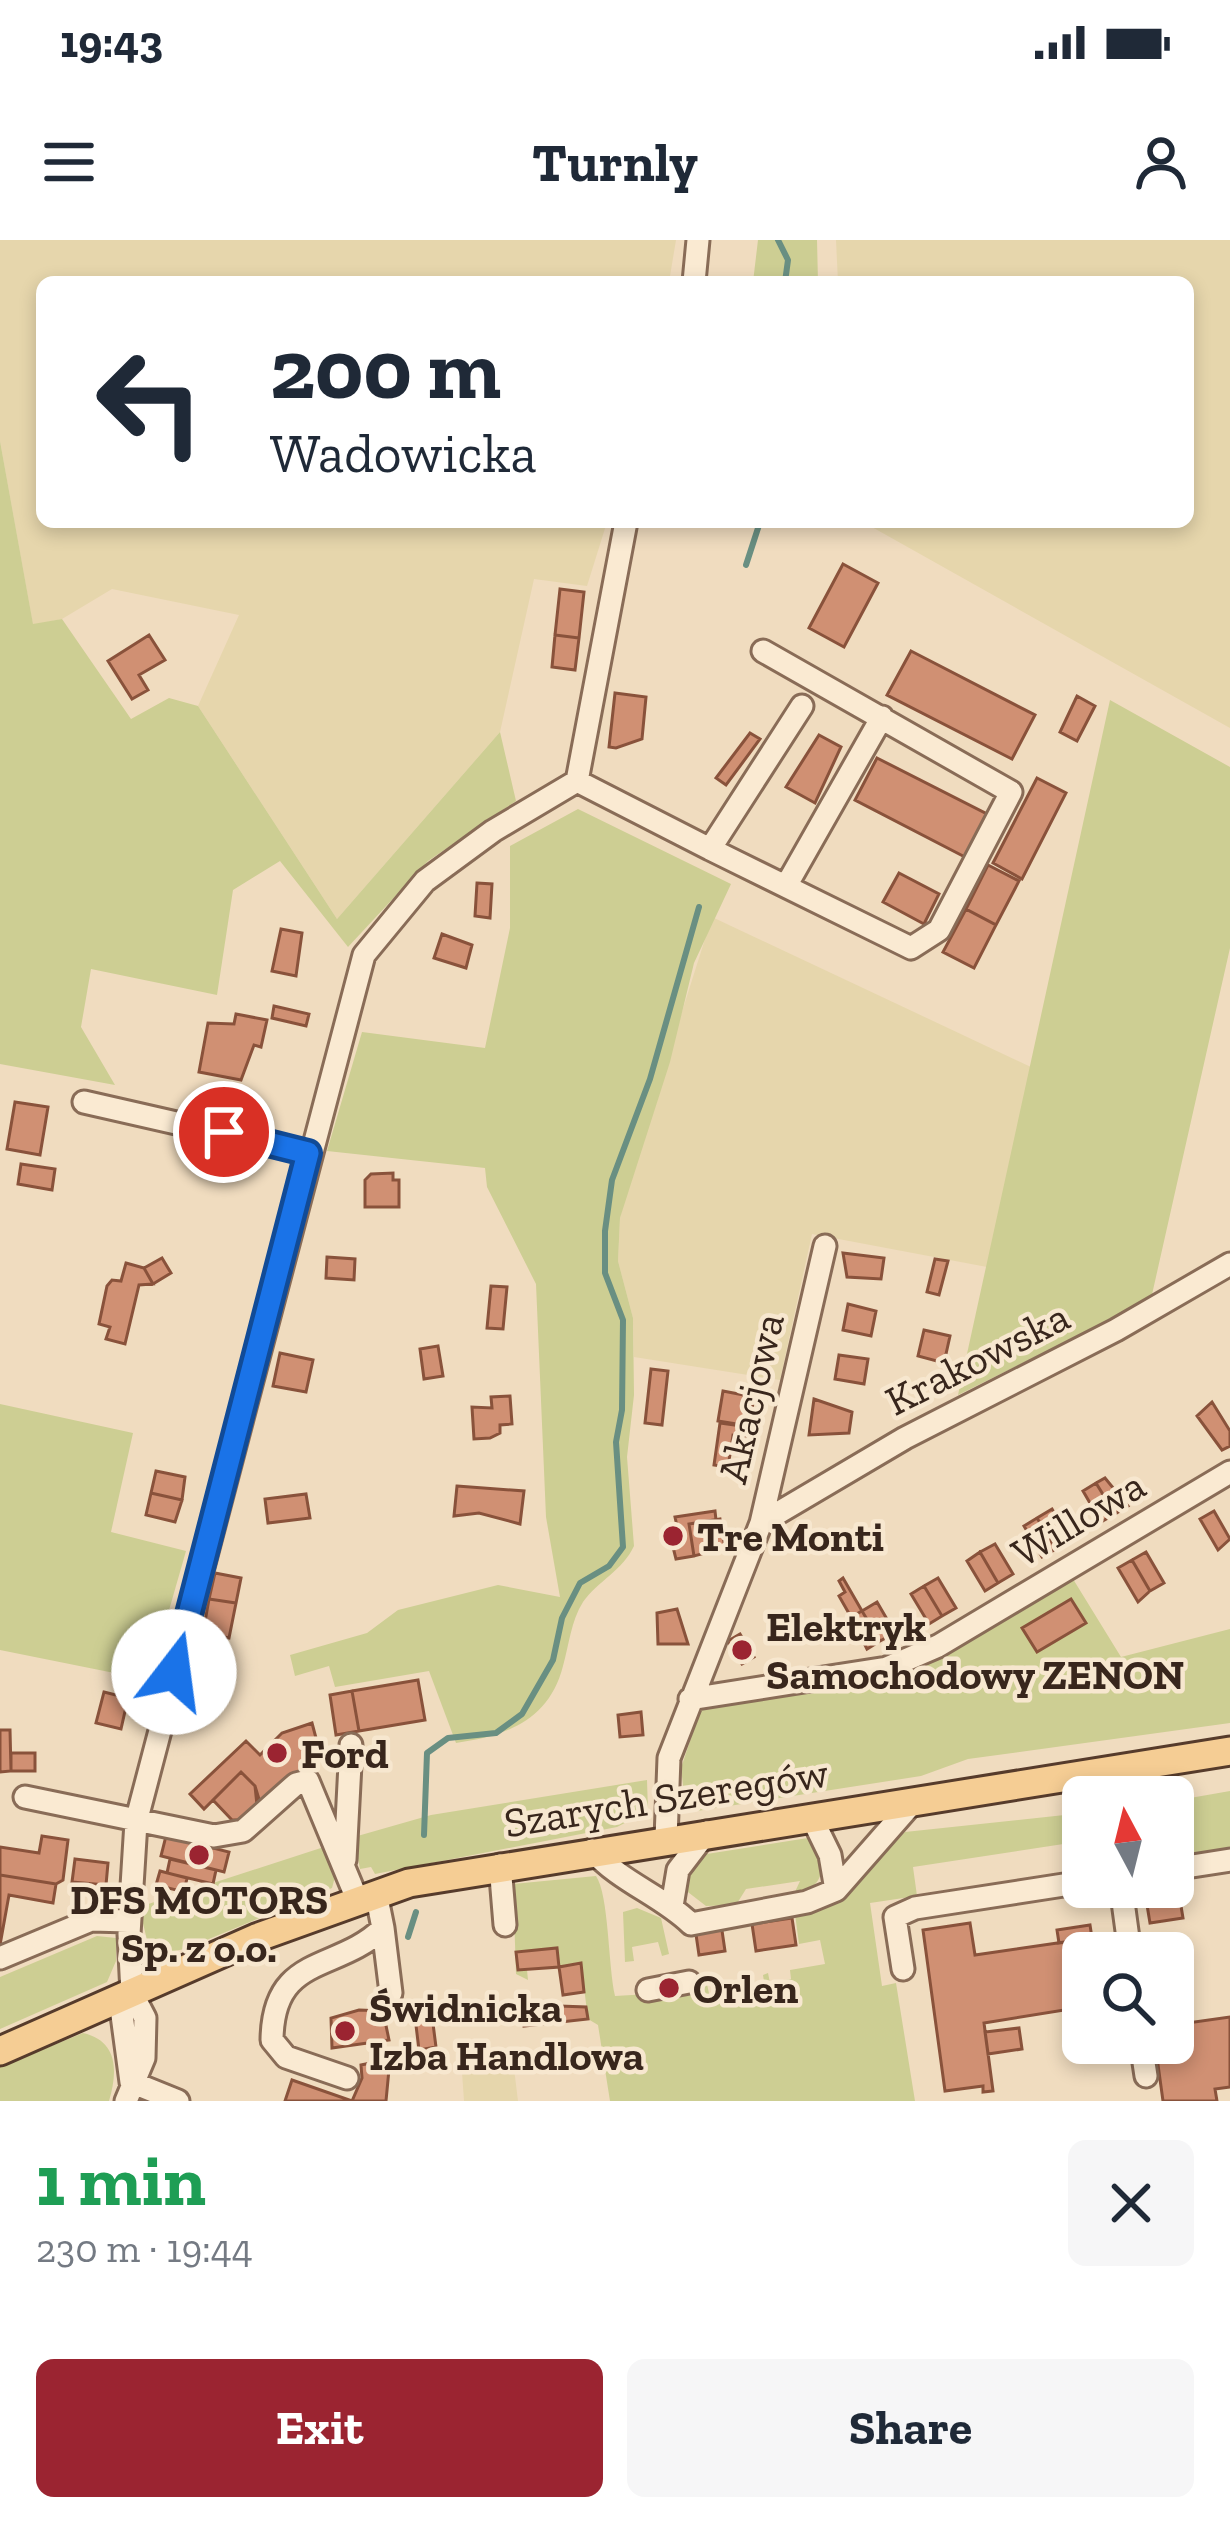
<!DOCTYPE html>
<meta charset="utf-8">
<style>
:root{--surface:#fff;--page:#f6f6f7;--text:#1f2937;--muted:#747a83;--accent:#9b2431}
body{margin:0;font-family:"Zilla Slab",serif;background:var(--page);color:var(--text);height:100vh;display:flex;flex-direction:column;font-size:45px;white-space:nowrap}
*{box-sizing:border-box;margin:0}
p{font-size:39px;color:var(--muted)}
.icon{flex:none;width:66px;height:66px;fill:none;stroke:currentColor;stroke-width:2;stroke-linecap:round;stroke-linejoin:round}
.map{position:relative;height:1861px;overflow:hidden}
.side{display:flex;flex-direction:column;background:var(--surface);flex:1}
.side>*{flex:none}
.guide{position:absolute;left:36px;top:36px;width:1158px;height:252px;border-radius:18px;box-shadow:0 6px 18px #0003;background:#fff;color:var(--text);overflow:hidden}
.needle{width:78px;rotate:353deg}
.tools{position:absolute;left:1062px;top:1536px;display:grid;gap:24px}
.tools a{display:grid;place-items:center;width:132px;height:132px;border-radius:18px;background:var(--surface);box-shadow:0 6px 18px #0003;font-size:60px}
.pin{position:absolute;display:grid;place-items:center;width:102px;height:102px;color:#fff;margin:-51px;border:6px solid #fff;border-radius:50%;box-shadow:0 3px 12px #0007}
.me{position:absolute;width:132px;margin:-66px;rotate:15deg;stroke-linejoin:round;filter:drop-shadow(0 0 9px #0008)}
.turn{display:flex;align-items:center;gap:42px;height:252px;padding:0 36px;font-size:54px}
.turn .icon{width:156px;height:156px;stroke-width:2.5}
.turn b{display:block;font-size:84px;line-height:102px}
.round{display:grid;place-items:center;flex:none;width:126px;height:126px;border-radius:18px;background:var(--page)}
.headline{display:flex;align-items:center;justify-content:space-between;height:204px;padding:0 36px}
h1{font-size:72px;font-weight:700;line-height:90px;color:#1e9e55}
.button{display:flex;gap:24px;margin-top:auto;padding:24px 36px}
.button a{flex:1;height:138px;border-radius:18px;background:var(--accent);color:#fff;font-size:48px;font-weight:700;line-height:138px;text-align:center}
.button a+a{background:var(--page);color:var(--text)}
.status{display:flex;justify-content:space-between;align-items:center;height:84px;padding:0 60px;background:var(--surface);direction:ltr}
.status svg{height:33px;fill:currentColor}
header{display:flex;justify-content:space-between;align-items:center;height:156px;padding:0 36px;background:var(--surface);font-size:54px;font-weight:700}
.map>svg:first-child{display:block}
</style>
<div class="status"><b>19:43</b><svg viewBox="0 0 49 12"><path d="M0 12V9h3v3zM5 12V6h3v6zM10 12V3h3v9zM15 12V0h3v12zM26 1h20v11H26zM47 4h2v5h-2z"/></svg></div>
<header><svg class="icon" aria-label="menu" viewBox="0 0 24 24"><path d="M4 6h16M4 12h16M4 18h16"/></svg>Turnly<svg class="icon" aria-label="person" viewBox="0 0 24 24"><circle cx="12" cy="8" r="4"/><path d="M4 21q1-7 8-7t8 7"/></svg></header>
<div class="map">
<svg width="1230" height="1861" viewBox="0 0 1230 1861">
<rect width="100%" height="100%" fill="#f0dcbf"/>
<path fill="#e6d6ac" d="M0,0H676L669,42H42V282H607L587,346L534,339L500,492L337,679L198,466L239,375L112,349L62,379L33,385L0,201Z
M836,0H1230V488L863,282H1188V42H838Z
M712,677L1031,827L987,1027L812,994L780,1140L634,1117L633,1078L618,1021L620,978L635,920Z
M512,1812L518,1861H464L461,1818Z"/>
<path fill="#cdce93" d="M758,0H817L818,42H753Z
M0,201L33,384L62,379L131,479L169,458L198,466L337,679L500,492L516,561L428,621L348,707L280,621L233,650L217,755L91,729L81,787L115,845L0,824Z
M1110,460L1230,527V708L1151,1059L958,1155Z
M578,569L731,644L694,723L670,822L620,978L618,1021L633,1078L634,1155L627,1217L634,1306C623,1330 598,1341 583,1362C571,1381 569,1405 563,1426C549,1481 505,1496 456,1503L429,1431L335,1447L329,1426L295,1436L290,1415L367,1393L398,1370L498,1345L560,1357L546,1277L536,1044L487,947L485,928L327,911L362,792L485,808L510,688V606Z
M0,1164L133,1193L111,1292L186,1311L149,1440L0,1410Z
M1073,1339L1121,1417L1230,1389V1483L968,1519L921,1536L697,1571L685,1562L681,1528L701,1468L898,1435Z
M647,1540L648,1571L617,1587L375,1634L371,1627L360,1629L354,1597L431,1575Z
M1230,1551V1609L1193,1614L1188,1585L1173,1587V1561Z
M1083,1573V1601L913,1627L917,1656L870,1663L882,1746L896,1743L915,1861H610L598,1785L588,1779L581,1724L559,1727L556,1708L517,1713L518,1730H527L528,1740L516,1734L513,1644L596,1636C609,1655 608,1725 615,1756L649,1754L651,1762L691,1755L690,1747L707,1744L710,1758L765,1748L763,1735L768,1733L770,1743L791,1739L790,1730L825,1724L820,1700L799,1704L795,1674L820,1671L905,1592Z
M814,1597C825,1624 828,1647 794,1654L800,1641L746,1649L736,1665L706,1666L684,1649L683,1636L694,1616Z
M327,1606L336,1633L332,1648L185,1709L163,1713L149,1708L139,1667Z
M637,1668L661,1678L669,1714L662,1716L658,1702L632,1707L634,1721L625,1722L623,1672Z
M97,1696L116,1698V1721L107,1742L0,1789V1737Z
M83,1793C118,1801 118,1831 109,1861H0V1827Z"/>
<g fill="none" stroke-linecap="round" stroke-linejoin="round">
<path stroke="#698f82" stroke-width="6" d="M778,0L788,20L785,42
M746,325L760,282
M424,1595L427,1513L448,1498L496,1493L522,1474L553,1420L562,1378L580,1343L609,1326L623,1307L616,1202L622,1170L623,1080L605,1033V991L612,940L650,839L699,667
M408,1697L416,1672"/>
</g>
<path fill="#d09073" stroke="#89523b" stroke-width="3" d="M843,324L878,343L844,407L809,388Z
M560,349L584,352L579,398L555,395Z
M149,395L165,420L139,435L148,450L132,459L108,421Z
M555,395L579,398L575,430L552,427Z
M911,411L1035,475L1012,519L887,455Z
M615,453L646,457L642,499L616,508L609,507Z
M1077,456L1095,466L1077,501L1060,492Z
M750,493L760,499L726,545L716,538Z
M819,495L841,507L815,563L786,547Z
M877,518L987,574L965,617L855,560Z
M1037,538L1066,553L1022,639L993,623Z
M988,625L1019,641L996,685L966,669Z
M899,633L939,654L924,684L883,662Z
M477,643L492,644L490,678L475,676Z
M966,669L996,685L974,728L943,712Z
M281,689L302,693L296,736L272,731Z
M442,694L472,705L466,728L434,718Z
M274,766L309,774L306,786L272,778Z
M236,774L267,780L261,807L254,805L241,840L199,832L208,783L234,784Z
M15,862L48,867L40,915L7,909Z
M21,924L55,929L52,950L18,944Z
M393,933V940H399V967H365V940L371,934Z
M843,1013L884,1018L881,1039L847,1037Z
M327,1017L355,1019L354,1040L326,1038Z
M162,1018L171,1033L153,1044L144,1028Z
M935,1019L948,1021L939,1055L927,1052Z
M126,1023L144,1028L153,1044L139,1045L125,1104L106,1099L110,1087L99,1084L107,1046L112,1040L121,1041Z
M491,1046L507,1047L503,1089L487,1088Z
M848,1064L876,1071L871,1096L843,1090Z
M924,1090L950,1096L944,1123L918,1116Z
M438,1106L443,1136L424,1139L420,1109Z
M280,1113L313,1120L306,1152L273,1146Z
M839,1115L868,1119L864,1144L835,1139Z
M651,1129L668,1131L662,1185L645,1183Z
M723,1151L754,1157L749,1186L718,1181Z
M510,1156L512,1184L500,1185V1193L490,1198L474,1199L472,1167L492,1168L491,1157Z
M814,1159L852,1172L849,1193L809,1195Z
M1212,1162L1230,1191V1206L1222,1210L1197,1176Z
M720,1183L749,1187L747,1196L733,1195L728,1227L714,1225Z
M156,1231L185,1237L182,1260L151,1253Z
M1105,1238L1128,1266L1115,1274L1096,1243Z
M1096,1243L1115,1274L1101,1282L1083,1251Z
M457,1246L524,1251L520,1284L479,1273L454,1276Z
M151,1253L182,1260L175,1282L146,1275Z
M306,1254L310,1278L268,1283L265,1259Z
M1052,1269L1070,1300L1056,1309L1037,1278Z
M715,1271L716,1280L689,1284L694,1316L676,1319L668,1287L677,1286L675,1277Z
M1214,1271L1230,1299L1218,1310L1200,1279Z
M1037,1278L1056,1309L1042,1317L1024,1286Z
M720,1279L725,1308L694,1316L689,1284Z
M995,1304L1013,1334L998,1343L980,1312Z
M980,1312L998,1343L985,1351L967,1321Z
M1146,1312L1164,1343L1150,1351L1132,1320Z
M1132,1320L1150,1351L1138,1362L1118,1328Z
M215,1333L241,1338L236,1363L209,1359Z
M843,1338L862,1371L851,1377L839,1356L845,1352L839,1341Z
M938,1338L956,1368L942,1376L924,1346Z
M924,1346L942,1376L929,1384L911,1354Z
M209,1359L236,1363L229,1398L203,1393Z
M1071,1359L1086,1383L1037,1412L1022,1388Z
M877,1362L895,1393L880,1401L862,1371Z
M677,1369L688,1404H658L657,1373Z
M862,1371L880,1401L867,1409L851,1377Z
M740,1394L754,1417L742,1424L728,1401Z
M418,1440L425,1480L359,1491L352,1451Z
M352,1451L359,1491L336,1495L330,1455Z
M104,1452L128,1458L121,1489L96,1483Z
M641,1472L643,1495L620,1497L618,1475Z
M312,1483L320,1513L262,1569L255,1546L241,1532L204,1569L190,1554L246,1501L260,1515L282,1493Z
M0,1490H10L11,1531L0,1532Z
M11,1513H35V1531H11Z
M241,1532L255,1546L257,1565L242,1580H232L213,1560Z
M42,1596L68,1600L63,1640L56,1644L0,1635V1607L39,1613Z
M166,1596L229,1612L224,1632L161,1616Z
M75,1619L108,1623L106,1645L72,1642Z
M170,1619L216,1630L213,1644L167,1633Z
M160,1631L187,1638L184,1652L156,1645Z
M0,1635L56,1644L53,1663L9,1655L0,1705Z
M1179,1654L1183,1678L1150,1683L1146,1659Z
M719,1670L725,1711L699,1715L693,1674Z
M792,1678L796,1705L756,1711L752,1684Z
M970,1683L975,1715L1092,1698L1094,1713H1083V1767L984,1783L993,1851L983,1852V1846L945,1851L923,1690Z
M1090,1685L1092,1698L1059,1703L1057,1690Z
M557,1708L559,1727L518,1730L516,1712Z
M581,1723L584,1752L563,1755L559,1727Z
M559,1766L586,1767L588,1779L524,1786L523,1774Z
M431,1768L436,1807L419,1810L414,1769Z
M359,1770L383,1771L389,1800L332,1808L331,1778Z
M1230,1777V1847L1215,1849L1217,1861H1163L1155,1803H1173V1785Z
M1019,1788L1022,1809L988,1814L985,1792Z
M390,1819L386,1861H285L292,1840L352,1861L362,1838L361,1825Z"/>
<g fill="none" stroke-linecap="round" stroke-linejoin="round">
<g stroke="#896c57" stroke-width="27">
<path id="minor" d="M694,42L698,0
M577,541L710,609L802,466
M710,609L911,708L939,690L1011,552L763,411
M786,646L882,477
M84,862L308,913
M761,1283L905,1198L1116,1090L1230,1024
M690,1459L887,1428L938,1406L1230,1232
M25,1557L214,1596L243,1591L296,1544L308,1541L357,1659
M811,1576L830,1615L836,1650
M666,1599L669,1518L761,1283L825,1006
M592,1610C620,1642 661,1655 691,1684L807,1662L836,1650L914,1561
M345,1620L351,1505
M500,1625L505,1685
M1173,1629L1230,1620
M1121,1647L1130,1713
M672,1666L678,1630L707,1592
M383,1688L391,1753
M0,1718L91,1680L129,1681
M903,1729L895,1677L915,1668L1083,1642
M648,1750L689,1742
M1141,1803L1146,1836
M347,1838L286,1817L272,1800C273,1713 337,1733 383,1688L376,1653
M131,1842L122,1775L132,1753
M131,1842L178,1861
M126,1861L144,1818L145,1778L132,1753L129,1694L136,1582L364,715L425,641L493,591L577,541L626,282"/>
</g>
<g stroke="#563b2b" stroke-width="33">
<path id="major" d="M0,1811L256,1698L409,1643L1230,1511"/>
</g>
<use href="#minor" stroke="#faead2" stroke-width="21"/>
<use href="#major" stroke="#f5cd94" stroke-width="27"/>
</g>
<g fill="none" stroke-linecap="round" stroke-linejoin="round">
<g stroke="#114b97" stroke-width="30">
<path id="route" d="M174,1432L308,913L224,892"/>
</g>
<use href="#route" stroke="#1a73e8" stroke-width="21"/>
</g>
<g fill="#9b2431" stroke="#f7e7cf" stroke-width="4.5">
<circle cx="673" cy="1296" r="12"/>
<circle cx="742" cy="1410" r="12"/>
<circle cx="277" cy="1513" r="12"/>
<circle cx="199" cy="1615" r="12"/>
<circle cx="669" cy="1748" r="12"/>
<circle cx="345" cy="1791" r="12"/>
</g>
<g text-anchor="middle" stroke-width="9" stroke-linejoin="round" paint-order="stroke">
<g font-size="42" fill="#38261c" stroke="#f7e7cf">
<text transform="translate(977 1118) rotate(-27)" y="15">Krakowska</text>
<text transform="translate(750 1158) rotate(-77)" y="15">Akacjowa</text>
<text transform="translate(1078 1278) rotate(-31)" y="15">Willowa</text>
<text transform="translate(666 1557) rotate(-9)" y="15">Szarych Szeregów</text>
</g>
<g font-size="42" font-weight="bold" fill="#38261c" stroke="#f7e7cf" text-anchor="start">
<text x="697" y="1311">Tre Monti</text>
<text x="766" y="1401">Elektryk<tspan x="766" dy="48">Samochodowy ZENON</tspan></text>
<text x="301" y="1528">Ford</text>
<text x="199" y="1674" text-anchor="middle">DFS MOTORS<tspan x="199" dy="48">Sp. z o.o.</tspan></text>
<text x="693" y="1763">Orlen</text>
<text x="369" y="1782">Świdnicka<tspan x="369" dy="48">Izba Handlowa</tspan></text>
</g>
</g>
</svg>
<div class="tools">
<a><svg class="needle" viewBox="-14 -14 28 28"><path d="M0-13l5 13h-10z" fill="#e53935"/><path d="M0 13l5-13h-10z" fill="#747a83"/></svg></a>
<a><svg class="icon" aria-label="search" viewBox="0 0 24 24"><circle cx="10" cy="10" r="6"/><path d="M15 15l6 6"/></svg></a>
</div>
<div class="pin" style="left:224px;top:892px;background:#d93025"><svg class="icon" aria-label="arrive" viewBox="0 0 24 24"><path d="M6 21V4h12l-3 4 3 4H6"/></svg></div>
<svg class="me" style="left:174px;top:1432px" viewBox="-20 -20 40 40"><circle r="19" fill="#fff"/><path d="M0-13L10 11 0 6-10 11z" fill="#1a73e8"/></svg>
<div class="guide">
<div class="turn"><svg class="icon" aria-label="left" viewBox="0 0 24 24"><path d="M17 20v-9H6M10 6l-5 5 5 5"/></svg><div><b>200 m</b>Wadowicka</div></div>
</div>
</div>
<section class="side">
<div class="headline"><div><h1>1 min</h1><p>230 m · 19:44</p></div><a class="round"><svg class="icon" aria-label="close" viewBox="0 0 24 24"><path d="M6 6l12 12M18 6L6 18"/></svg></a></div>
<div class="button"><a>Exit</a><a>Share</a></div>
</section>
